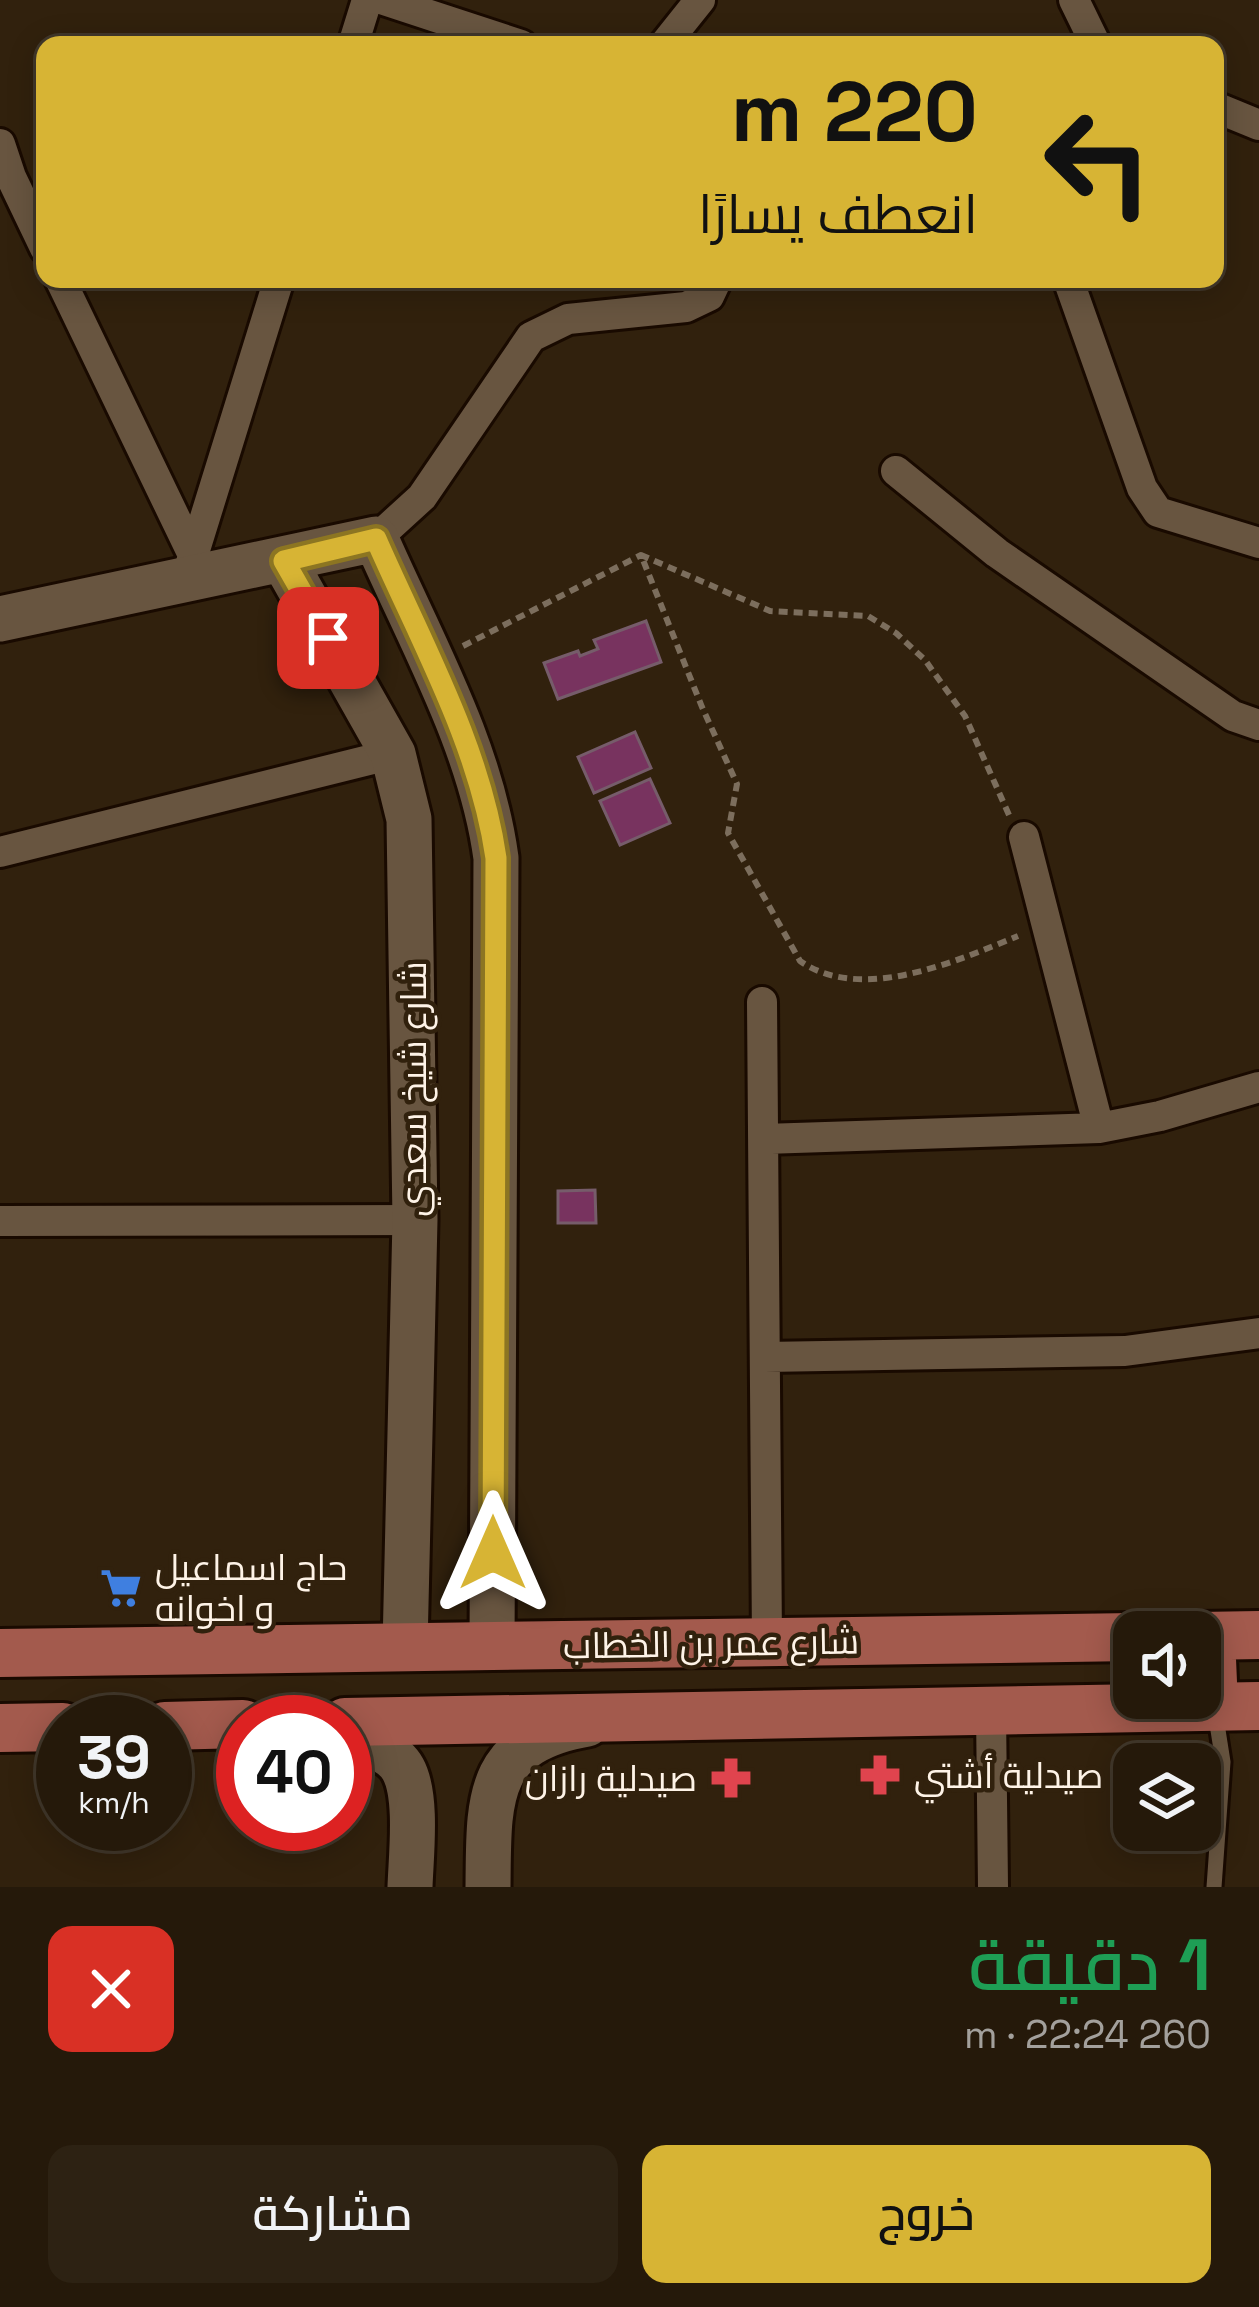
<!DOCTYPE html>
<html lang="ar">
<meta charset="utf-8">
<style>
:root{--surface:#25190a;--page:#2d2213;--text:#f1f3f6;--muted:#a3a09c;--line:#42382b;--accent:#d7b434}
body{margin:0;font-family:"Space Grotesk",Cairo,sans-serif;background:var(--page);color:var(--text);direction:rtl;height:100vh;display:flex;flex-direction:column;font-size:45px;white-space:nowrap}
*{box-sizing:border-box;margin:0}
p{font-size:39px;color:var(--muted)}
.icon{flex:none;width:66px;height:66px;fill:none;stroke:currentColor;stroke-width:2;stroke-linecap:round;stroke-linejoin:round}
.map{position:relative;height:1887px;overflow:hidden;direction:ltr}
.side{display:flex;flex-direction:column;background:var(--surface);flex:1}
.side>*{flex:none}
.guide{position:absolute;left:36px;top:36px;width:1188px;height:252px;border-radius:24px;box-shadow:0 6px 30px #0003,0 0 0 3px var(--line);direction:rtl;background:#d7b434;color:#111;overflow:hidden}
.buttons{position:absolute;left:1113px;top:1611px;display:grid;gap:24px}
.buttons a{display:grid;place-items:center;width:108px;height:108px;border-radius:24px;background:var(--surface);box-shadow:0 6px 30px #0003,0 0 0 3px var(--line);font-size:60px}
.speed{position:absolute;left:36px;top:1695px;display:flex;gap:24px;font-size:60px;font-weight:700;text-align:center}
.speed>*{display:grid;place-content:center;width:156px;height:156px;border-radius:50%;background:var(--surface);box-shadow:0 6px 30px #0003,0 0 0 3px var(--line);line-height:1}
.speed small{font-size:30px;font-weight:400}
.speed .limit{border:18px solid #d22;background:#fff;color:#111}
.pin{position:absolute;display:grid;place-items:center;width:102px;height:102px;color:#fff;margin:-51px;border-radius:24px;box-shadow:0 6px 18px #0006}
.me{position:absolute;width:132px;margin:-66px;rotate:0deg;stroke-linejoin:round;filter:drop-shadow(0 0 9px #0008)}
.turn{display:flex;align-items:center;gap:42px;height:252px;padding:0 48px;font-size:54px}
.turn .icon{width:156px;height:156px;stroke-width:2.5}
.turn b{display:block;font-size:84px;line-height:102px}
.round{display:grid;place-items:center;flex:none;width:126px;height:126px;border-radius:24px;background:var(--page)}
.head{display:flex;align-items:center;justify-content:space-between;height:204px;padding:0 48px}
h1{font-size:72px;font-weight:600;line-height:90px;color:#1e9e55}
.button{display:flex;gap:24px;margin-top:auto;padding:24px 48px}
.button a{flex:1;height:138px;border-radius:24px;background:var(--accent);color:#111;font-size:48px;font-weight:600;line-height:138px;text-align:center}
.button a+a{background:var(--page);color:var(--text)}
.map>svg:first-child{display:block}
</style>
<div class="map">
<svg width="1259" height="1887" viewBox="0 0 1259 1887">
<rect width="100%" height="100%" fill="#31210d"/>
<path fill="#78335f" stroke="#765c6a" stroke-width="3" d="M646,621L661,662L558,699L544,663L578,651L580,656L598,649L594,640Z
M635,732L651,768L594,793L578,757Z
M650,779L670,823L620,845L600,801Z
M595,1190L596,1223H558V1191Z"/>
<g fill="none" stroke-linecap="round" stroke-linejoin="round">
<g stroke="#190a00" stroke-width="21">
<path id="lane" d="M1214,1887L1223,1762L1215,1711"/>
</g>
<g stroke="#190a00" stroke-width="36">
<path id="street" d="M384,0L521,45
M1074,0L1096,45
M353,45L367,0
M664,45L700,0
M1215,107L1259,125
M0,144L11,177L45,248
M60,279L193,555
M1068,279L1142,488L1158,512L1259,543
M896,471L997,553L1233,716L1259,725
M376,539L422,497L531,337L568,319L686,307L709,296L717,279
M185,582L279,279
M1024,837L1099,1128
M0,852L393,754
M762,1002L767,1642
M764,1139L1099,1128L1160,1116L1259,1087
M0,1221L415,1220
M765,1357L1125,1351L1259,1333
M991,1711L993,1887"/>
</g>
<g stroke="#190a00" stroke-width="51">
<path id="secondary" d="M284,561L393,754L409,819L415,1220L405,1647
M0,619L376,539C421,642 481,746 496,858L492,1646
M345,1734C363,1739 394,1752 403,1769C418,1796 411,1856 410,1887
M488,1887C489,1800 484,1742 587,1724"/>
</g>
<g stroke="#190a00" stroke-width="54">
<path id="primary" d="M1200,1636L1259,1635
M1211,1636L1214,1706
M0,1653L1134,1637
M345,1722L1259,1706
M165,1726L243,1724
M0,1728L63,1727"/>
</g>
<path stroke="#7c6e5d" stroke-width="6" stroke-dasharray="9 6" stroke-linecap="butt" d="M463,646L641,555
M1009,815L965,716L925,660L896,633L868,616L770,611L641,555L702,707L737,784L728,833L800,961C862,1004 956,961 1018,936"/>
<use href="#lane" stroke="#685540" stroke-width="15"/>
<use href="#street" stroke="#685540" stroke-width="30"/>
<use href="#secondary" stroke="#685540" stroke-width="45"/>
<use href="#primary" stroke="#a35a4d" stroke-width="48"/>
</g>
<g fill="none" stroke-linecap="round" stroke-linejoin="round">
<g stroke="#8c7522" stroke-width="30">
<path id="route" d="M328,638L284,561L376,539C421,642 480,746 496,858L493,1553"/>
</g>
<use href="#route" stroke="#d7b434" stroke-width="21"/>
</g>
<defs>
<g id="supermarket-bare" transform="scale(3.24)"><path d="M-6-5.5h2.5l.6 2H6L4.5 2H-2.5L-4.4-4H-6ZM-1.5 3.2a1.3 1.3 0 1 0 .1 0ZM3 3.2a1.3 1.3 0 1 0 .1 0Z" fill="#3f7fe0" stroke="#31210d" stroke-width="2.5" paint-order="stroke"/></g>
<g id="pharmacy-bare" transform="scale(3.24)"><path d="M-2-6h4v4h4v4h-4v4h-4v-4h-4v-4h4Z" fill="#e0444e" stroke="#31210d" stroke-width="2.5" paint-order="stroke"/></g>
</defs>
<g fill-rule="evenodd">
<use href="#supermarket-bare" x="121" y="1588"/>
<use href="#pharmacy-bare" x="880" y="1775"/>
<use href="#pharmacy-bare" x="731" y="1778"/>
</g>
<g text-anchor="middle" stroke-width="9" stroke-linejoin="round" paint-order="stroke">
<g font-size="36" fill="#fef3e7" stroke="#31210d">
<text transform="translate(413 1089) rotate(-90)" y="13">شارع شيخ سعدي</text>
<text transform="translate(711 1643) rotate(-1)" y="13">شارع عمر بن الخطاب</text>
</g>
<g font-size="36" fill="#fef3e7" stroke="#31210d" text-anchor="start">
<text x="155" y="1580">حاج اسماعيل<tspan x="155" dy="41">و اخوانه</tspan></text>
<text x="914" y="1788">صيدلية أشتي</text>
<text x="697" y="1791" text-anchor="end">صيدلية رازان</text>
</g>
</g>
</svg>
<div class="buttons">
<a><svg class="icon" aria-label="sound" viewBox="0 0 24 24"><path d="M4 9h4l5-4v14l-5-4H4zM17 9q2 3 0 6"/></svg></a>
<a><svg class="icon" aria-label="layers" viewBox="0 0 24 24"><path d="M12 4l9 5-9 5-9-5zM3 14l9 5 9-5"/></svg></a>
</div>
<div class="speed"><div>39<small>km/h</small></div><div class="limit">40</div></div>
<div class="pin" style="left:328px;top:638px;background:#d93025"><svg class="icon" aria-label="arrive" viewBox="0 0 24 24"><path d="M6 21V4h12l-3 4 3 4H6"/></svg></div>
<svg class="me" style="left:493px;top:1553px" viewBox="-20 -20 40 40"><path d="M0-17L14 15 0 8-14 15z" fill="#d7b434" stroke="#fff" stroke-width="4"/></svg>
<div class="guide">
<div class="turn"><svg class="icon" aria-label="left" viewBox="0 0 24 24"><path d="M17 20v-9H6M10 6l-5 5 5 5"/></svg><div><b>220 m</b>انعطف يسارًا</div></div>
</div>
</div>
<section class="side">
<div class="head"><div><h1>1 دقيقة</h1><p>260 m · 22:24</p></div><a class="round" style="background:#d93025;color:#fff"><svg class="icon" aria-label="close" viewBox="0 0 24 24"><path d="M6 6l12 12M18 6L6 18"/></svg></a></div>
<div class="button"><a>خروج</a><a>مشاركة</a></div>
</section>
